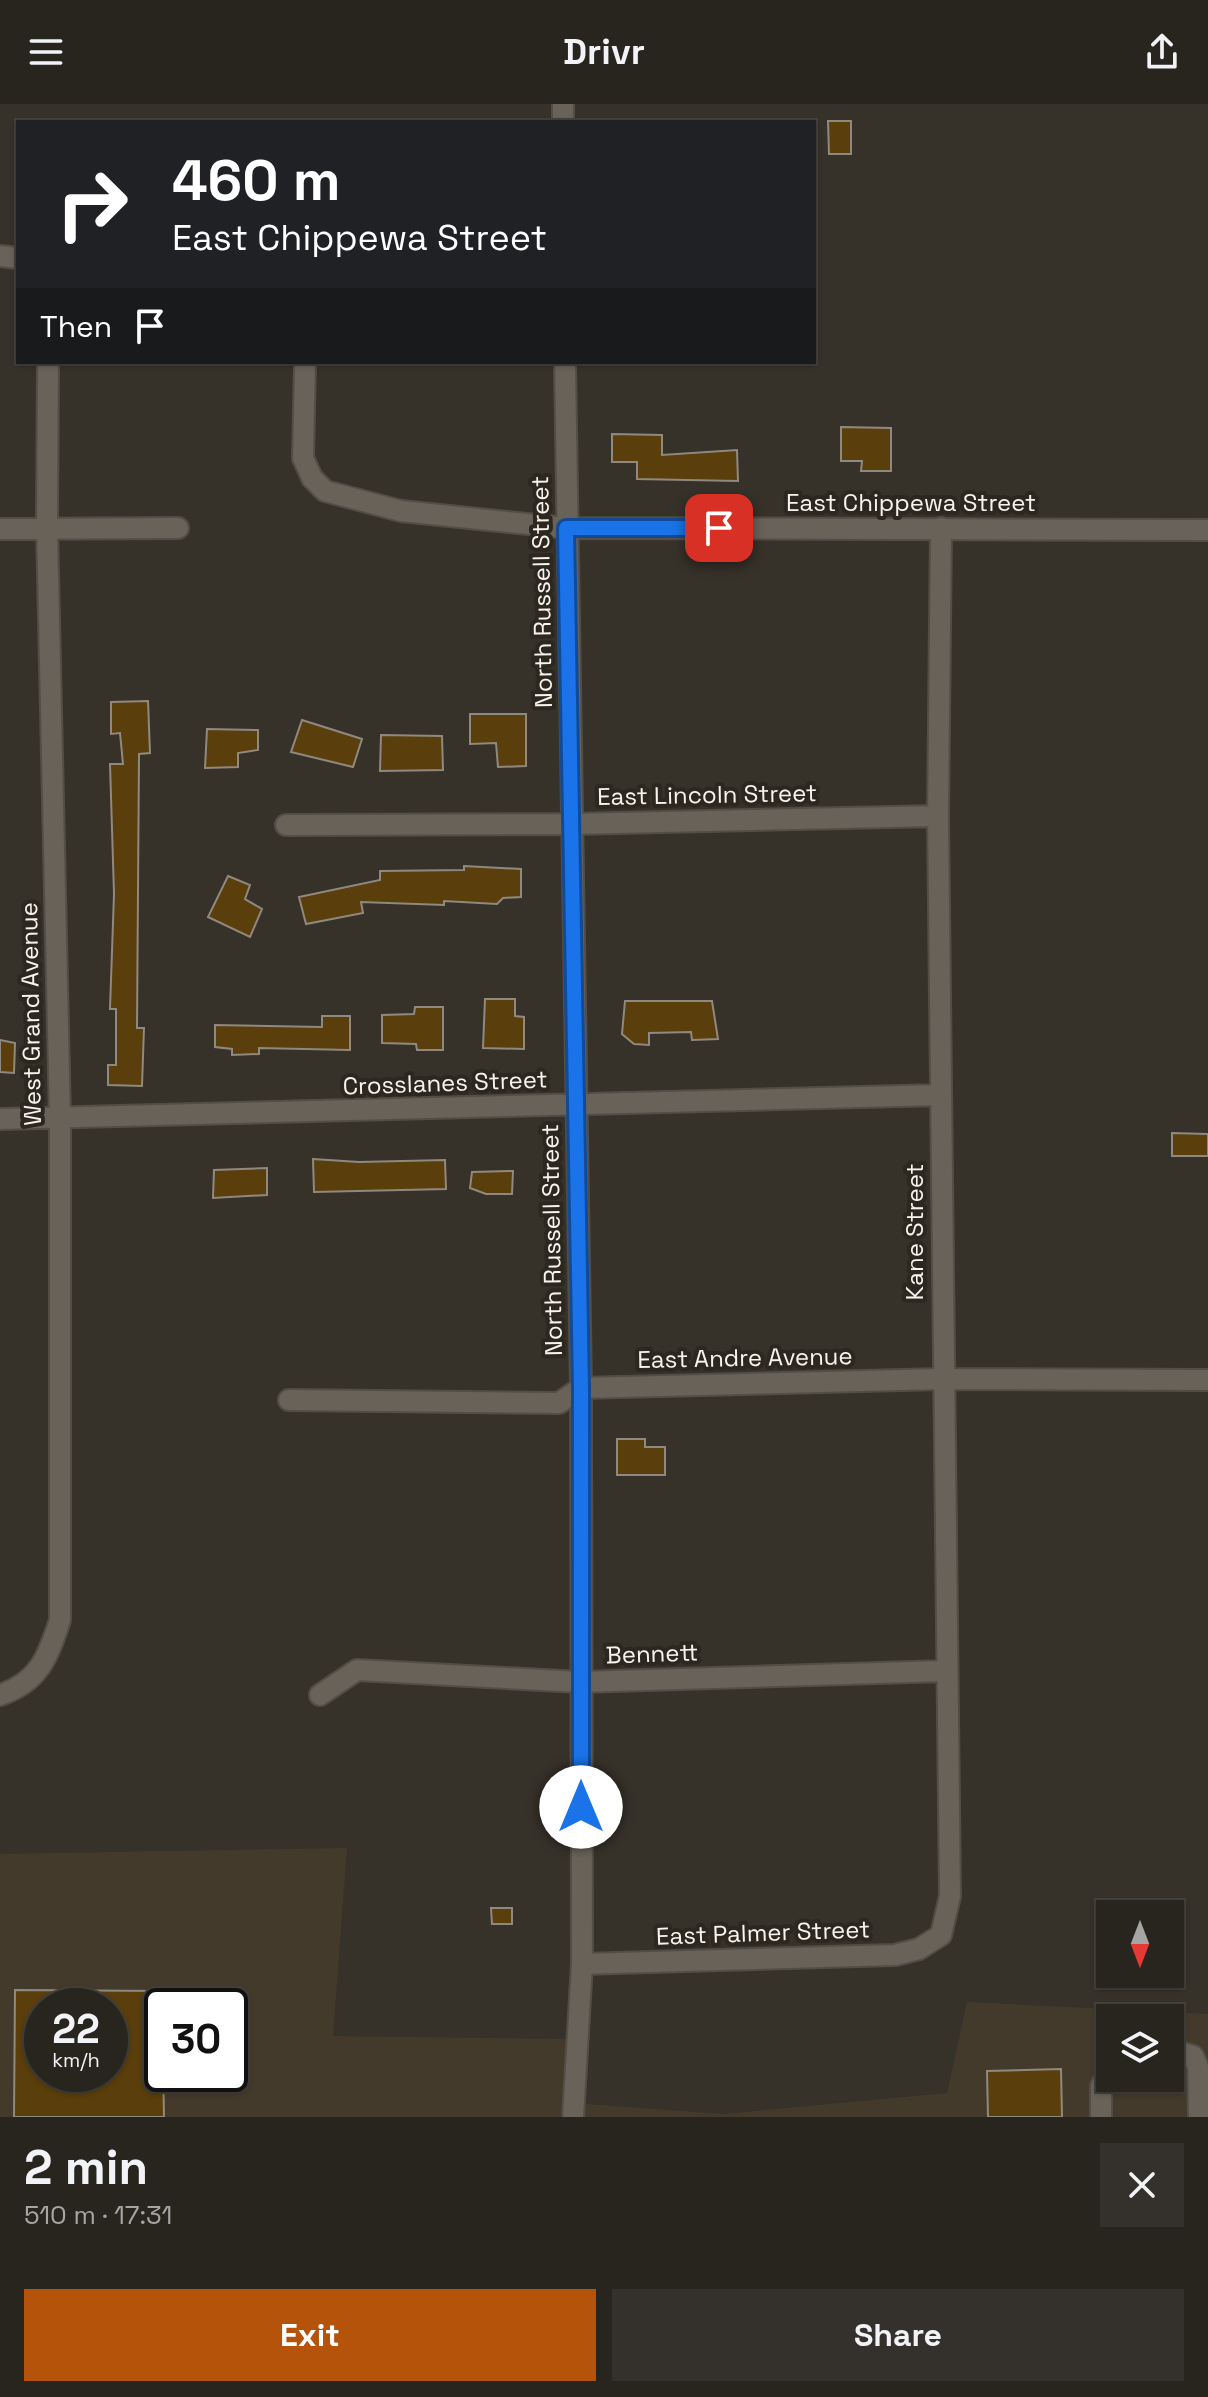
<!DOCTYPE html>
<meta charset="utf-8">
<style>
:root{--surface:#28251f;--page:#34312c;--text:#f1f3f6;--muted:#a5a5a4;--line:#44423d;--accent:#b45309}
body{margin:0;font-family:"Space Grotesk",sans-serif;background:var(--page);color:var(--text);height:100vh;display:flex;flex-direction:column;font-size:30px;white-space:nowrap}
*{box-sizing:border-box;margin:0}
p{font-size:26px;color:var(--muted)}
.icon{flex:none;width:44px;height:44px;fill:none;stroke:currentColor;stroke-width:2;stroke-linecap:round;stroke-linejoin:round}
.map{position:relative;height:2013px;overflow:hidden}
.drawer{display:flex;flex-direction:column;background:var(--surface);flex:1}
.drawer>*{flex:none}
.top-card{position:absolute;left:16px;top:16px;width:800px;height:244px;border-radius:0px;box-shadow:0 2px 6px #0004,0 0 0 2px var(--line);background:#202124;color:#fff;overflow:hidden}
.needle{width:52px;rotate:180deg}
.buttons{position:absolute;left:1096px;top:1796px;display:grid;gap:16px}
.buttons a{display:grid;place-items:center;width:88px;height:88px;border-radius:0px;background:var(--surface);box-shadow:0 2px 6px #0004,0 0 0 2px var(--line);font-size:40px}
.speed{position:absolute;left:24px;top:1884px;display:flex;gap:16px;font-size:40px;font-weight:700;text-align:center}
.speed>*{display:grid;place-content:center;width:104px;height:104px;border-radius:50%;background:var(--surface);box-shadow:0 2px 6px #0004,0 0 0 2px var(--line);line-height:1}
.speed small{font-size:20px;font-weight:400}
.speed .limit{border:4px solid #111;border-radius:12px;background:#fff;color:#111}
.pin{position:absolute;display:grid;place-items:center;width:68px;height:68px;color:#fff;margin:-34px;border-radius:16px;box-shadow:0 4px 12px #0006}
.me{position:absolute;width:88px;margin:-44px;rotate:0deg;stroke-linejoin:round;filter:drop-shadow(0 0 6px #0008)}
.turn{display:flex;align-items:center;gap:28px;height:168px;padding:0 24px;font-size:36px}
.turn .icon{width:104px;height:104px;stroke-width:2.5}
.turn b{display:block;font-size:56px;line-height:68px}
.then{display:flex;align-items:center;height:76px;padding:0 24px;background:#0003;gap:16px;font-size:30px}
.round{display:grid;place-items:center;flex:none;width:84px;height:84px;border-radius:0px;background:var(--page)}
.overview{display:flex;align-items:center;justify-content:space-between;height:136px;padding:0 24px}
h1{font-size:48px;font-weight:700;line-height:60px}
.button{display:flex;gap:16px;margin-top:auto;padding:16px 24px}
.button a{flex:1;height:92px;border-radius:0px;background:var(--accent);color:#fff;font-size:32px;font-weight:700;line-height:92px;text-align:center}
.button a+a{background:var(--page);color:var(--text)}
header{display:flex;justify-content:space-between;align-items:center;height:104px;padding:0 24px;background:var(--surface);font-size:36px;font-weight:700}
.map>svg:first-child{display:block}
</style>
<header><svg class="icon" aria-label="menu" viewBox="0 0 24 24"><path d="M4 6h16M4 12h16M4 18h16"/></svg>Drivr<svg class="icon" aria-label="share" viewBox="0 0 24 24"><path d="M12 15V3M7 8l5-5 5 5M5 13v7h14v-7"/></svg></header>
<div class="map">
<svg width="1208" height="2013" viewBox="0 0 1208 2013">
<rect width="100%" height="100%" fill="#363129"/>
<path fill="#433a2c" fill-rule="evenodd" d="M347,1744L333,1932L579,1935L573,1999L723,2010L947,1989L967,1898L1208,1910V2013H0V1750ZM42,1902H110V1970H42ZM162,1902H230V1970H162ZM1110,1914H1170V1974H1110Z"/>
<path fill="#5a3e0b" stroke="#908980" stroke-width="2" fill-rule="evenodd" d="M828,17H851V50H829Z
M841,323L891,324V367H861L862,357H841Z
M612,330L662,331V351L737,346L738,377L637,375V358H612Z
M148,597L150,649L139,650L137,924H144L142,982L108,981V961H116V905H110L114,790L110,660H123L120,629L111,630V598Z
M470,610H526V662L498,663L496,639L470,640Z
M302,616L362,635L353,663L291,648Z
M207,625L258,626V646L238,649V663L205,664Z
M381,631L442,632L443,666L380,667Z
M464,762L521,765V793L503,794L497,800L444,797V801L361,798L363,809L306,820L299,793L380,776V767L464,766Z
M228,772L250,781L245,795L262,805L250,833L208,813Z
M485,895H515V912L524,913V945L483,944Z
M625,897H712L718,935L692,936L691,928L649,929V941L634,940L622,930Z
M415,903H443V946H417L416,940L382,939V911L414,910Z
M322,912H350V946L259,944V950L232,951V945L215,943V921L322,923Z
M0,936L15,939L14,969L0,968Z
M1172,1029L1208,1030V1052H1172Z
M313,1055L359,1058L445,1056L446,1085L314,1088Z
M267,1064V1091L213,1094L214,1066Z
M513,1067L512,1090H486L470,1084L472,1068Z
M617,1335H645V1343H665V1371H617Z
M491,1804H512V1820H492Z
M15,1886L165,1887L162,1902L164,2013H14ZM42,1902H110V1970H42Z
M1061,1965L1062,2013H988L987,1967Z"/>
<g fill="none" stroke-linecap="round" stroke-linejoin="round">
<g stroke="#524d46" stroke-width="24">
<path id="minor" d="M563,0V18
M0,152L18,154
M305,258L303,354L312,374L325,387L401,407L566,424L1208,426
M565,258L581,1284L582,1860L573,2013
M0,425L178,424
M286,721L573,720L938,712
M0,1015L940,991
M289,1296L559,1299L581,1284L942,1275L1208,1276
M0,1591C39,1578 48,1553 60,1516V1015L47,424L48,258
M320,1591L357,1566L580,1578L945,1567
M582,1860L895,1851L919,1845L941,1831L950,1792L938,712L941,424
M1170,1945L1193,1952L1198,1963L1199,2013
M1101,2013V1982L1110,1965"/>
</g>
<use href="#minor" stroke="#686259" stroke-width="20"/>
</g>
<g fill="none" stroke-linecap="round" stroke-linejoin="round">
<g stroke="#114b97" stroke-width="20">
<path id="route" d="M581,1703V1284L566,424H719"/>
</g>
<use href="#route" stroke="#1a73e8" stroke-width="14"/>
</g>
<g text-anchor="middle" stroke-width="8" stroke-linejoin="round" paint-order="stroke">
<g font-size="24" fill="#f7f3ee" stroke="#2c271f">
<text x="911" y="407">East Chippewa Street</text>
<text transform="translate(542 488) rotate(-91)" y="8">North Russell Street</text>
<text transform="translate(707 691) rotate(-1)" y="8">East Lincoln Street</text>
<text transform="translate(31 910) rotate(-91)" y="8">West Grand Avenue</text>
<text transform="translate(445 979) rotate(-2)" y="8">Crosslanes Street</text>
<text transform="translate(915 1128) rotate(-90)" y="8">Kane Street</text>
<text transform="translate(552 1136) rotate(-91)" y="8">North Russell Street</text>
<text transform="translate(745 1254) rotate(-1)" y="8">East Andre Avenue</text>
<text transform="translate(652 1550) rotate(-2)" y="8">Bennett</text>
<text transform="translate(763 1829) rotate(-2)" y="8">East Palmer Street</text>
</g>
</g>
</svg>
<div class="buttons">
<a><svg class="needle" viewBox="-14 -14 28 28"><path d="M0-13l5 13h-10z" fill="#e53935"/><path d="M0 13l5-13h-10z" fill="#a5a5a4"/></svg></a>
<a><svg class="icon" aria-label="layers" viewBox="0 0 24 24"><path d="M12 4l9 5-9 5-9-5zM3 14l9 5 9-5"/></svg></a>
</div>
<div class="speed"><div>22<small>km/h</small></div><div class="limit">30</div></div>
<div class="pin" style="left:719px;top:424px;background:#d93025"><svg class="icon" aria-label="arrive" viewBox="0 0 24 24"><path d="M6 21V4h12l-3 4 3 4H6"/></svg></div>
<svg class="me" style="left:581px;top:1703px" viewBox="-20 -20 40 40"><circle r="19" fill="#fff"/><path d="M0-13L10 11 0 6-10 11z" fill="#1a73e8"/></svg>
<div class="top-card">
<div class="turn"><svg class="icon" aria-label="right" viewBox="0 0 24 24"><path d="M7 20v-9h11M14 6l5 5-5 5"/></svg><div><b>460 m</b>East Chippewa Street</div></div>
<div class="then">Then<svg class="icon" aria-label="arrive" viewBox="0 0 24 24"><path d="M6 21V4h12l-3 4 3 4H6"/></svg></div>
</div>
</div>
<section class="drawer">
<div class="overview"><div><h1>2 min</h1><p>510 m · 17:31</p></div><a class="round"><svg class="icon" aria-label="close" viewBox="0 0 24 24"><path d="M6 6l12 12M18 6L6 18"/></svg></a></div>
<div class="button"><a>Exit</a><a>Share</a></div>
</section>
